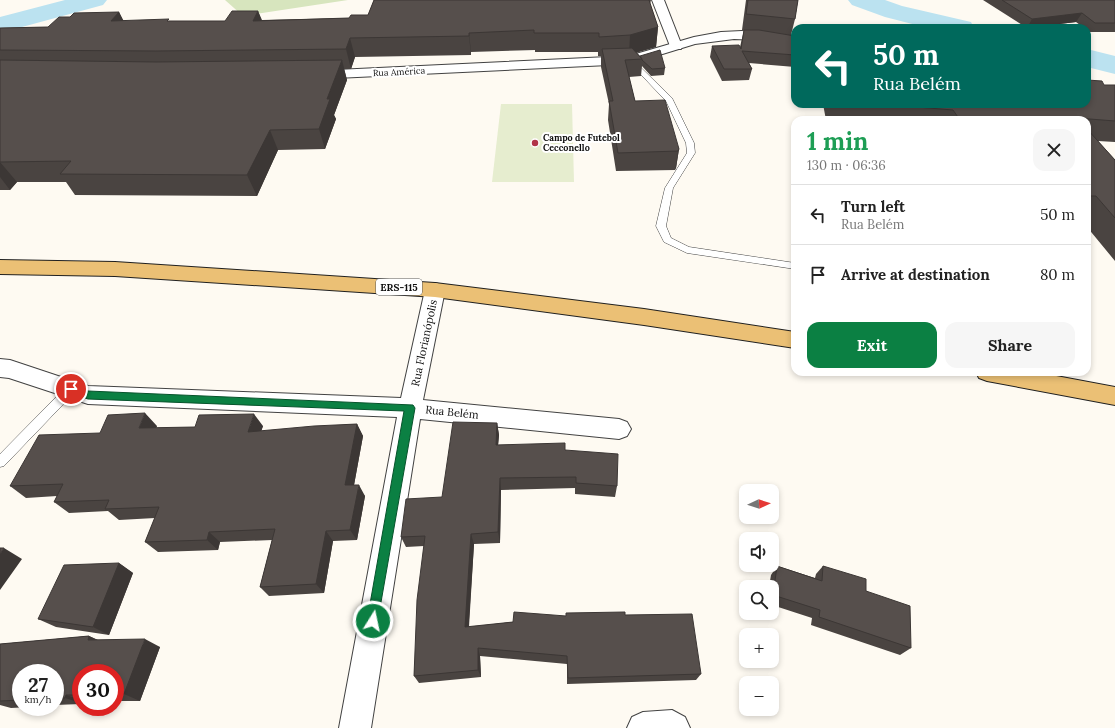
<!DOCTYPE html>
<meta charset="utf-8">
<style>
:root{--surface:#fff;--page:#f6f6f6;--text:#222;--muted:#767676;--line:#e0e0e0;--accent:#0b8043}
body{margin:0;font-family:Lora,serif;background:var(--page);color:var(--text);height:100vh;display:flex;flex-direction:column;font-size:15px;white-space:nowrap}
*{box-sizing:border-box;margin:0}
p{font-size:13px;color:var(--muted)}
.icon{flex:none;width:22px;height:22px;fill:none;stroke:currentColor;stroke-width:2;stroke-linecap:round;stroke-linejoin:round}
.map{position:relative;flex:1;overflow:hidden}
.sheet{position:absolute;left:791px;top:116px;width:300px;height:260px;display:flex;flex-direction:column;background:var(--surface);border-radius:12px;box-shadow:0 2px 6px #0003}
.sheet>*{flex:none}
.banner{position:absolute;left:791px;top:24px;width:300px;height:84px;border-radius:12px;box-shadow:0 2px 6px #0003;background:#00695c;color:#fff;overflow:hidden}
.needle{width:26px;rotate:86deg}
.tools{position:absolute;left:739px;top:484px;display:grid;gap:8px}
.tools a{display:grid;place-items:center;width:40px;height:40px;border-radius:8px;background:var(--surface);box-shadow:0 2px 6px #0003;font-size:20px}
.speed{position:absolute;left:12px;top:664px;display:flex;gap:8px;font-size:20px;font-weight:700;text-align:center}
.speed>*{display:grid;place-content:center;width:52px;height:52px;border-radius:50%;background:var(--surface);box-shadow:0 2px 6px #0003;line-height:1}
.speed small{font-size:10px;font-weight:400}
.speed .limit{border:6px solid #d22;background:#fff;color:#111}
.pin{position:absolute;display:grid;place-items:center;width:34px;height:34px;color:#fff;margin:-17px;border:2px solid #fff;border-radius:50%;box-shadow:0 1px 4px #0007}
.me{position:absolute;width:44px;margin:-22px;rotate:10deg;stroke-linejoin:round;filter:drop-shadow(0 0 3px #0008)}
.turn{display:flex;align-items:center;gap:14px;height:84px;padding:0 16px;font-size:18px}
.turn .icon{width:52px;height:52px;stroke-width:2.5}
.turn b{display:block;font-size:28px;line-height:34px}
.round{display:grid;place-items:center;flex:none;width:42px;height:42px;border-radius:12px;background:var(--page)}
.head{display:flex;align-items:center;justify-content:space-between;height:68px;padding:0 16px}
h1{font-size:24px;font-weight:700;line-height:30px;color:#1e9e55}
.button{display:flex;gap:8px;margin-top:auto;padding:8px 16px}
.button a{flex:1;height:46px;border-radius:12px;background:var(--accent);color:#fff;font-size:16px;font-weight:700;line-height:46px;text-align:center}
.button a+a{background:var(--page);color:var(--text)}
ul{padding:0;list-style:none}
li{display:flex;align-items:center;gap:12px;height:60px;padding:0 16px;border-top:1px solid var(--line)}
li div{flex:1}
li b{display:block;font-size:15px}
li em{font-style:normal}
.map>svg:first-child{display:block}
</style>
<div class="map">
<svg width="1115" height="728" viewBox="0 0 1115 728">
<rect width="100%" height="100%" fill="#fefaf2"/>
<path fill="#d7e5be" d="M225,0H348L243,16Z"/>
<path fill="#e6edcf" d="M501,104H572L574,182H492Z"/>
<g fill="none" stroke-linecap="round" stroke-linejoin="round">
<path fill="#bbe2f0" fill-rule="evenodd" d="M65,0H107L103,5L0,33V17Z
M848,0H885L902,6L971,22L974,28H928L885,17L852,5Z
M1087,49L1115,56V74L1087,67Z"/>
<g stroke="#424242" stroke-width="1">
<path id="service" d="M628,59H632L672,98L694,143L695,153L673,188L666,226L671,238L689,247L795,263V269L687,253L664,242L656,226L665,188L687,153L686,143L666,101L628,61Z
M71,384L75,386L77,389L75,392L4,466L0,467V454L67,386Z"/>
</g>
<g stroke="#424242" stroke-width="2">
<path id="minor" d="M652,0H664L682,46L681,49H671L670,46Z
M435,283L442,285L445,290L423,400L619,419L627,422L631,429L627,436L619,439L420,419L371,728H339L397,417L88,404L9,378L0,377V359L10,360L88,386L401,398L425,290L428,285Z
M672,710L685,717L690,728H627L632,717L643,712Z"/>
</g>
<g stroke="#424242" stroke-width="2">
<path id="tertiary" d="M742,31L795,38V46L757,40L734,39L695,44L630,64L315,79L310,78L308,75L310,72L315,71L629,56L694,37L721,32Z"/>
</g>
<g stroke="#202020" stroke-width="2">
<path id="primary" d="M0,260L115,262L435,283L644,309L795,332V348L644,325L435,297L115,276L0,274Z
M976,372H1035L1115,387V405L987,381L979,378Z"/>
</g>
<use href="#service" fill="#fff" fill-rule="evenodd"/>
<use href="#minor" fill="#fff" fill-rule="evenodd"/>
<use href="#tertiary" fill="#fff" fill-rule="evenodd"/>
<use href="#primary" fill="#ebc075" fill-rule="evenodd"/>
</g>
<path fill="#4a4441" d="M374,0H651L650,4L658,27L656,47L636,52L640,56L665,68L664,75L651,76L642,66L641,76L629,77L635,101L679,149L676,168L675,170L616,171L608,120L609,104L601,67V56H598V52H535V50L471,52V55L355,57L351,69H344L347,80L334,115L336,119L325,149L278,150L257,196L75,195L66,182H17L10,190H0V28L48,27L70,17L119,12L123,21H225L258,11L262,20L349,18L368,15Z
M746,0H798L795,19L791,35L795,36V67L749,63L752,69L749,80L722,81L710,57L712,46L740,47L744,30H745H742Z
M983,0H1115V32H1089L1087,31V28H1084L1076,22L1027,28Z
M1104,85H1115V142L1098,141L1115,160V261L1087,227V120H826L823,104H1087Z
M497,423L499,435L498,445L565,450L617,486L615,497L575,494V488L501,490L500,543L474,544L469,627L513,622L566,616L625,615L701,674L696,680L567,684V664L480,656L481,677L419,683L414,676L424,546L406,547L401,537L442,497Z
M357,424L363,436L354,485L365,496L357,540L333,541L324,593L269,596L260,587L272,540L220,542L218,550L158,552L145,542L155,518L119,520L108,511L69,513L54,502L57,496L26,498L10,486L100,433L157,426L156,428L263,426L261,431Z
M119,563L133,573L109,635L56,627L38,619Z
M777,566L815,578L816,574L823,566L866,591L911,648L900,655L811,625L812,618L772,605V587H769L771,575Z
M89,636L98,640L160,647L140,701H115V673H81V704L55,705V673H21V707H29L11,708L0,705V644Z"/>
<path fill="#3c3735" d="M258,11L265,30L253,21Z
M119,12L129,31L111,21Z
M1082,13L1076,22L1027,28L1032,19Z
M658,27L656,47L629,55L630,35Z
M469,33L471,52V55L469,36Z
M350,38L355,57L351,69L346,49Z
M342,60L347,80L334,115L336,119L325,149L319,129L327,99Z
M270,130L278,150L257,196L247,175Z
M679,149L676,168L675,170L678,151Z
M0,162L17,182L10,190L0,177Z
M145,413L157,426L150,440L139,428Z
M254,414L263,426L257,444L248,432Z
M497,423L499,435L497,457L496,445Z
M357,424L363,436L352,496L345,485Z
M500,478L501,490L500,543L498,532Z
M359,485L365,496L357,540L350,530Z
M326,531L333,541L324,593L316,584Z
M209,532L220,542L218,550L207,540Z
M471,534L474,544L468,635L465,627Z
M4,548L22,559L0,590V554Z
M119,563L133,573L109,635L93,627Z
M89,636L106,644L88,640Z
M145,639L160,647L140,701L124,694Z
M478,648L480,656L481,677L478,670Z
M66,695L81,700V703L65,698Z"/>
<path fill="#564f4c" stroke="#3c3735" d="M374,0H649L658,27L630,35L599,37V33H534V30L469,33V36L350,38L346,49L156,51L0,50V28L48,27L59,17H70L74,13L119,12L111,21L169,19L167,21H225L232,11H258L253,21L349,18L351,15H368Z
M748,0H798L795,19L746,14Z
M1002,0H1115V23H1095L1082,13L1032,19Z
M744,30H759L795,36V55L742,51L752,69H724L712,46L739,45L741,49Z
M632,48L642,59L625,60L635,101L665,100L679,149L678,151L618,153L609,101H613L602,49Z
M660,50L665,68L652,69L642,60V59L640,56Z
M0,60L156,62L342,60L327,99H330L319,129L270,130L247,175L60,174L71,161L0,162Z
M1087,80L1102,81L1104,85H1115V121L1077,118L1079,120H960L953,110L880,104H1087Z
M1087,129L1115,160V218L1096,196H1087Z
M145,413L139,428L195,427L199,415L254,414L248,432L314,426L357,424L345,485H359L350,530L326,531L316,584L260,587L275,529L209,532L207,540L145,542L159,507L105,509L109,500L54,502L63,484L10,486L39,435L100,433L108,415Z
M453,422L497,423L496,445L565,443V450L618,454L617,486L576,483V477L500,478L498,532L471,534L465,627L513,622L514,612L566,616V613L625,612V615L692,614L701,674L568,678L567,656L478,648V670L414,676L417,600L425,536L401,537L406,499L442,497Z
M0,548H4L0,554Z
M119,563L93,627L38,619L64,565Z
M777,566L822,581L823,566L866,579V591L910,606L911,648L819,617L820,610L773,595Z
M89,636L88,640L145,639L124,694H115V673H81V695H66L65,698H55V673H21V700L0,701V644Z"/>
<path fill="#0b8043" stroke="#07532c" d="M71,385L88,391L413,405L415,408L377,625L373,627L369,625L367,621L404,411L88,399L68,392L67,389L68,387Z"/>
<circle fill="#b13449" stroke="#fff" stroke-width="1.5" cx="535" cy="143" r="4"/>
<g text-anchor="middle" stroke-width="4" stroke-linejoin="round" paint-order="stroke">
<g font-size="9" fill="#0f0f0f" stroke="#fff">
<text transform="translate(399 72) rotate(-3)" y="3">Rua América</text>
</g>
<g font-size="9" font-weight="bold" fill="#0f0f0f" stroke="#fff" text-anchor="start">
<text x="543" y="141">Campo de Futebol<tspan x="543" dy="10">Cecconello</tspan></text>
</g>
<rect fill="#fff" stroke="#575757" stroke-width="1" x="376" y="279" width="46" height="16" rx="3"/>
<g font-size="10" font-weight="bold" fill="#0f0f0f">
<text x="399" y="291">ERS-115</text>
</g>
<g font-size="11" fill="#0f0f0f" stroke="#fff">
<text transform="translate(424 343) rotate(-78)" y="4">Rua Florianópolis</text>
<text transform="translate(452 412) rotate(6)" y="4">Rua Belém</text>
</g>
</g>
</svg>
<div class="tools">
<a><svg class="needle" viewBox="-14 -14 28 28"><path d="M0-13l5 13h-10z" fill="#e53935"/><path d="M0 13l5-13h-10z" fill="#767676"/></svg></a>
<a><svg class="icon" aria-label="sound" viewBox="0 0 24 24"><path d="M4 9h4l5-4v14l-5-4H4zM17 9q2 3 0 6"/></svg></a>
<a><svg class="icon" aria-label="search" viewBox="0 0 24 24"><circle cx="10" cy="10" r="6"/><path d="M15 15l6 6"/></svg></a>
<a>+</a>
<a>−</a>
</div>
<div class="speed"><div>27<small>km/h</small></div><div class="limit">30</div></div>
<div class="pin" style="left:71px;top:389px;background:#d93025"><svg class="icon" aria-label="arrive" viewBox="0 0 24 24"><path d="M6 21V4h12l-3 4 3 4H6"/></svg></div>
<svg class="me" style="left:373px;top:621px" viewBox="-20 -20 40 40"><circle r="17" fill="#0b8043" stroke="#fff" stroke-width="3"/><path d="M0-11L8 9 0 5-8 9z" fill="#fff"/></svg>
<div class="banner">
<div class="turn"><svg class="icon" aria-label="left" viewBox="0 0 24 24"><path d="M17 20v-9H6M10 6l-5 5 5 5"/></svg><div><b>50 m</b>Rua Belém</div></div>
</div>
<section class="sheet">
<div class="head"><div><h1>1 min</h1><p>130 m · 06:36</p></div><a class="round"><svg class="icon" aria-label="close" viewBox="0 0 24 24"><path d="M6 6l12 12M18 6L6 18"/></svg></a></div>
<ul>
<li><svg class="icon" aria-label="left" viewBox="0 0 24 24"><path d="M17 20v-9H6M10 6l-5 5 5 5"/></svg><div><b>Turn left</b><p>Rua Belém</p></div><em>50 m</em></li>
<li><svg class="icon" aria-label="arrive" viewBox="0 0 24 24"><path d="M6 21V4h12l-3 4 3 4H6"/></svg><div><b>Arrive at destination</b></div><em>80 m</em></li>
</ul>
<div class="button"><a>Exit</a><a>Share</a></div>
</section>
</div>
